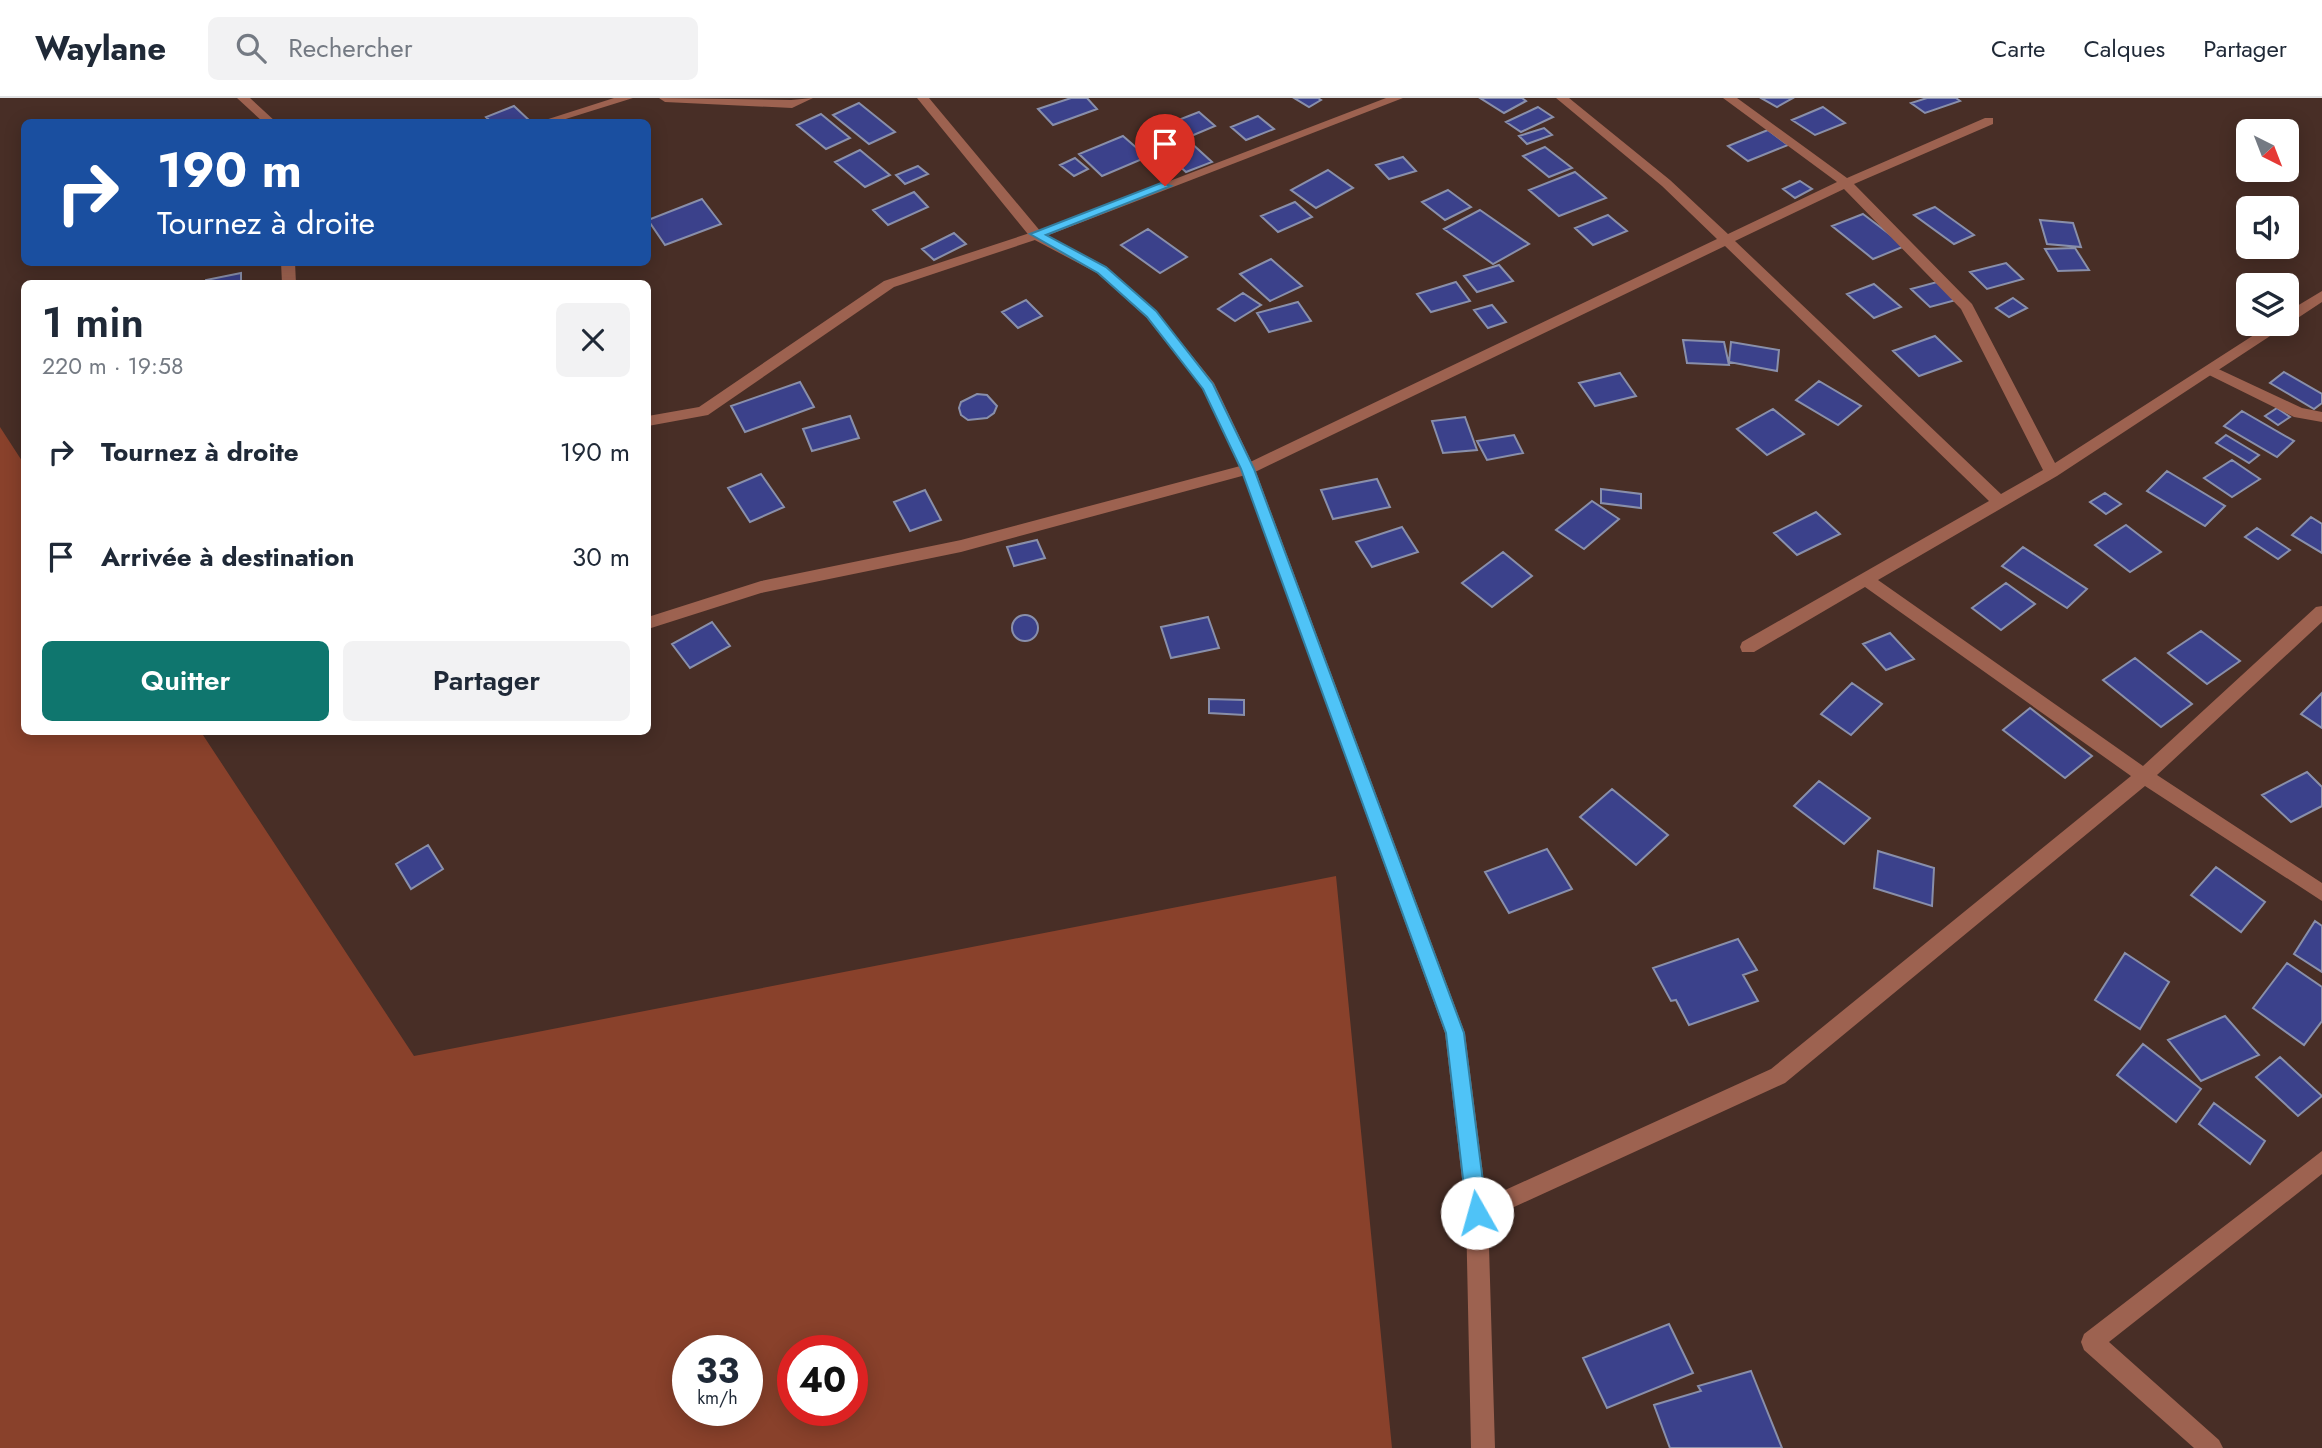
<!DOCTYPE html>
<html lang="fr">
<meta charset="utf-8">
<style>
:root{--surface:#fff;--page:#f2f2f3;--text:#1f2937;--muted:#747a83;--line:#e0e1e3;--accent:#0f766e}
body{margin:0;font-family:Jost,sans-serif;background:var(--page);color:var(--text);height:100vh;display:flex;flex-direction:column;font-size:26px;white-space:nowrap}
*{box-sizing:border-box;margin:0}
p{font-size:23px;color:var(--muted)}
.icon{flex:none;width:38px;height:38px;fill:none;stroke:currentColor;stroke-width:2;stroke-linecap:round;stroke-linejoin:round}
.map{position:relative;flex:1;overflow:hidden}
.drawer{position:absolute;left:21px;top:182px;width:630px;height:455px;display:flex;flex-direction:column;background:var(--surface);border-radius:10px;box-shadow:0 4px 18px #0003}
.drawer>*{flex:none}
.hud{position:absolute;left:21px;top:21px;width:630px;height:147px;border-radius:10px;box-shadow:0 4px 18px #0003;background:#1a4fa0;color:#fff;overflow:hidden}
.needle{width:46px;rotate:138deg}
.buttons{position:absolute;left:2236px;top:21px;display:grid;gap:14px}
.buttons a{display:grid;place-items:center;width:63px;height:63px;border-radius:10px;background:var(--surface);box-shadow:0 4px 18px #0003;font-size:35px}
.speed{position:absolute;left:672px;top:1237px;display:flex;gap:14px;font-size:35px;font-weight:700;text-align:center}
.speed>*{display:grid;place-content:center;width:91px;height:91px;border-radius:50%;background:var(--surface);box-shadow:0 4px 18px #0003;line-height:1}
.speed small{font-size:18px;font-weight:400}
.speed .limit{border:10px solid #d22;background:#fff;color:#111}
.pin{position:absolute;display:grid;place-items:center;width:60px;height:60px;color:#fff;margin:-72px -30px;border-radius:50% 50% 50% 0;rotate:-45deg;box-shadow:0 0 7px #0007}
.pin .icon{rotate:45deg}
.me{position:absolute;width:77px;margin:-38px;rotate:353deg;stroke-linejoin:round;filter:drop-shadow(0 0 5px #0008)}
.turn{display:flex;align-items:center;gap:24px;height:147px;padding:0 21px;font-size:32px}
.turn .icon{width:91px;height:91px;stroke-width:2.5}
.turn b{display:block;font-size:49px;line-height:60px}
.round{display:grid;place-items:center;flex:none;width:74px;height:74px;border-radius:10px;background:var(--page)}
.summary{display:flex;align-items:center;justify-content:space-between;height:119px;padding:0 21px}
h1{font-size:42px;font-weight:600;line-height:52px}
.primary-button{display:flex;gap:14px;margin-top:auto;padding:14px 21px}
.primary-button a{flex:1;height:80px;border-radius:10px;background:var(--accent);color:#fff;font-size:28px;font-weight:600;line-height:80px;text-align:center}
.primary-button a+a{background:var(--page);color:var(--text)}
ul{padding:0;list-style:none}
li{display:flex;align-items:center;gap:21px;height:105px;padding:0 21px}
li div{flex:1}
li b{display:block;font-size:26px}
li em{font-style:normal}
header{display:flex;align-items:center;gap:42px;box-sizing:border-box;height:98px;padding:0 35px;background:var(--surface);border-bottom:2px solid var(--line)}
header strong{font-size:33px}
nav{display:flex;gap:38px;margin-inline-start:auto;font-size:24px}
.search{width:490px;height:63px;background:var(--page);display:flex;align-items:center;gap:18px;box-sizing:border-box;padding:0 24px;border-radius:10px;color:var(--muted);font-size:26px}
.map>svg:first-child{display:block}
</style>
<header>
<strong>Waylane</strong>
<div class="search"><svg class="icon" aria-label="search" viewBox="0 0 24 24"><circle cx="10" cy="10" r="6"/><path d="M15 15l6 6"/></svg>Rechercher</div>
<nav><a>Carte</a><a>Calques</a><a>Partager</a></nav>
</header>
<div class="map">
<svg width="2322" height="1350" viewBox="0 0 2322 1350">
<rect width="100%" height="100%" fill="#482e26"/>
<path fill="#89412b" fill-rule="evenodd" d="M0,329L24,366V634H201L414,958L1336,778L1392,1350H0ZM688,1253H747V1312H688ZM793,1253H852V1312H793Z"/>
<path fill="#3b418b" stroke="#898faa" stroke-width="2" d="M1071,0H1087L1097,11L1053,27L1038,11Z
M1294,0H1318L1321,2L1309,9Z
M1480,0H1522L1526,3L1504,15Z
M1761,0H1793L1777,9Z
M1927,0H1956L1960,3L1925,15L1911,5Z
M859,5L895,34L869,46L833,17Z
M514,8L531,24H491L486,19Z
M1538,9L1553,19L1521,34L1506,24Z
M1823,9L1845,25L1815,37L1792,22Z
M1199,14L1215,28L1184,41L1168,26Z
M821,16L850,40L826,51L797,27Z
M1258,18L1274,31L1246,42L1231,29Z
M1544,30L1552,37L1527,46L1519,38Z
M1768,32L1788,47L1748,63L1728,48Z
M1123,38L1147,59L1102,78L1079,56Z
M1189,43L1212,64L1186,74L1163,53Z
M1545,49L1572,70L1549,79L1523,58Z
M860,52L890,77L865,89L835,64Z
M1403,59L1416,73L1389,81L1376,67Z
M1075,60L1088,71L1074,78L1060,67Z
M918,68L928,76L905,86L896,77Z
M1328,72L1353,90L1316,110L1291,92Z
M1575,74L1606,100L1559,118L1529,92Z
M1800,83L1812,91L1795,100L1783,91Z
M1448,92L1471,109L1445,122L1422,104Z
M914,94L928,109L888,127L873,112Z
M702,101L721,126L665,147L648,122Z
M1295,104L1312,119L1278,134L1261,118Z
M1935,109L1974,137L1954,146L1914,117Z
M1480,112L1529,146L1493,166L1444,131Z
M1863,116L1905,148L1873,161L1832,128Z
M1608,117L1627,133L1593,147L1575,130Z
M2040,122L2073,125L2081,149L2047,146Z
M1148,131L1187,159L1160,175L1121,147Z
M954,135L966,146L934,162L922,151Z
M2075,150L2089,172L2058,173L2045,151Z
M1271,161L1302,188L1270,203L1240,176Z
M2006,165L2023,181L1987,191L1970,174Z
M1499,167L1513,183L1477,194L1464,178Z
M241,175V186H206V182Z
M1456,184L1470,203L1431,214L1417,196Z
M1937,184L1956,202L1930,209L1911,191Z
M1874,186L1901,209L1874,220L1847,196Z
M1243,195L1261,207L1235,223L1218,211Z
M2013,200L2027,210L2009,219L1996,210Z
M1026,202L1042,218L1018,230L1002,214Z
M1298,204L1311,223L1269,234L1257,215Z
M1492,207L1506,224L1488,230L1474,212Z
M1935,238L1961,263L1919,278L1893,253Z
M1683,242L1724,244L1729,267L1687,265Z
M1731,244L1779,252L1777,273L1729,264Z
M2284,274L2322,296V305L2314,311L2270,285Z
M1620,275L1636,298L1595,308L1579,285Z
M1819,283L1861,308L1838,327L1796,302Z
M800,284L814,309L745,334L731,308Z
M977,296L987,297L997,308L994,315L987,320L968,322L961,317L959,310L961,304Z
M2277,310L2290,319L2278,327L2265,318Z
M1773,311L1804,336L1767,357L1737,331Z
M2242,313L2294,343L2277,359L2224,328Z
M850,318L859,340L812,353L803,331Z
M1465,319L1477,352L1443,355L1432,323Z
M1514,337L1523,355L1487,362L1477,343Z
M2226,337L2259,357L2249,365L2216,345Z
M2232,362L2260,381L2232,399L2204,380Z
M2167,373L2225,408L2205,428L2147,393Z
M761,376L784,409L750,424L728,390Z
M1377,381L1390,409L1333,421L1321,392Z
M1601,391L1641,396V410L1601,405Z
M925,392L941,422L910,433L894,404Z
M2105,395L2121,406L2106,416L2090,404Z
M1592,403L1619,421L1584,451L1556,432Z
M1816,414L1840,436L1797,457L1774,435Z
M2311,419L2322,426V455L2292,437Z
M2126,427L2161,454L2130,474L2095,447Z
M1402,429L1418,454L1372,469L1356,444Z
M2257,430L2290,452L2278,461L2245,439Z
M1037,442L1045,460L1014,468L1007,449Z
M2023,449L2087,491L2067,510L2002,468Z
M1503,454L1532,478L1492,509L1462,485Z
M2006,485L2035,506L2001,532L1972,510Z
M1012 530a13 13 0 1 1 26 0a13 13 0 1 1-26 0Z
M1208,519L1219,550L1171,560L1161,529Z
M712,524L730,548L690,570L672,546Z
M2201,533L2240,563L2207,586L2168,555Z
M1890,535L1914,561L1886,572L1863,546Z
M2135,560L2192,606L2161,629L2103,582Z
M1852,585L1882,606L1851,637L1821,616Z
M2322,595V630L2301,616Z
M1209,601L1244,602V617L1209,615Z
M2030,610L2092,658L2065,680L2003,632Z
M2307,674L2322,689V708L2291,724L2262,697Z
M1819,683L1870,720L1844,746L1794,708Z
M1612,691L1668,737L1636,767L1580,719Z
M428,747L443,771L411,791L396,766Z
M1547,751L1572,791L1509,815L1485,774Z
M1878,753L1934,770L1932,808L1874,790Z
M2216,769L2265,804L2241,834L2191,797Z
M2315,823L2322,828V874L2294,856Z
M1738,841L1757,872L1743,877L1758,903L1689,927L1676,902L1671,903L1653,870Z
M2125,855L2169,884L2140,931L2095,902Z
M2287,865L2322,889V923L2304,947L2253,910Z
M2225,918L2259,957L2201,983L2168,942Z
M2143,946L2201,991L2176,1024L2117,977Z
M2280,959L2322,998L2298,1018L2256,979Z
M2214,1005L2265,1043L2250,1066L2199,1026Z
M1669,1226L1693,1275L1607,1310L1583,1260Z
M1751,1273L1782,1350H1670L1654,1307L1701,1293L1698,1288Z"/>
<g fill="none" stroke-linecap="round" stroke-linejoin="round">
<path fill="#9d6250" fill-rule="evenodd" d="M237,0H250L276,24H263Z
M614,0H633L556,24H539Z
M659,0L791,2L813,0L792,10L665,4Z
M1036,133L1043,137L1041,140L894,189L708,317L648,328V318L699,309L884,183Z
M281,164H295L296,186H282Z
M2212,268L2302,310L2322,314V324L2294,319L2207,276L2205,273Z"/>
<path fill="#9d6250" fill-rule="evenodd" d="M1386,0H1403L1041,140L1036,141L1029,137Z
M1556,0H1569L1670,82L1728,136L1837,84L1723,0H1737L1847,80L1985,20H1993V26L1854,86L1972,206L2055,365L2271,226H2287V214L2322,193V204L2057,378L1878,482L2143,668L2316,509L2322,508V524L2157,677L2322,785V803L2145,688L1785,985L1477,1126L1470,1122L1466,1115L1470,1108L1771,971L2131,678L1865,489L1754,554H1742L1740,549L1742,544L1989,403L1725,148L1253,375L961,454L761,495L648,531V519L761,483L961,442L1244,367L1717,141L1662,88ZM1844,91L1961,211L2043,372L2001,396L1735,143Z
M2322,1053V1076L2109,1244L2219,1342L2223,1350H2194L2084,1252L2081,1244L2084,1236Z"/>
<path fill="#9d6250" fill-rule="evenodd" d="M917,0H929L1041,134L1107,169L1156,213L1214,285L1255,371L1465,935L1488,1115L1495,1350H1471L1466,1115L1445,935L1241,371L1203,291L1146,219L1097,175L1031,140Z"/>
</g>
<path fill="#4fc3f7" stroke="#337fa1" stroke-width="2" d="M1161,85L1171,88L1046,137L1106,169L1156,213L1213,286L1254,371L1464,935L1487,1115L1484,1122L1477,1125L1470,1122L1467,1115L1446,935L1241,371L1203,291L1147,219L1098,175L1030,136Z"/>
</svg>
<div class="buttons">
<a><svg class="needle" viewBox="-14 -14 28 28"><path d="M0-13l5 13h-10z" fill="#e53935"/><path d="M0 13l5-13h-10z" fill="#747a83"/></svg></a>
<a><svg class="icon" aria-label="sound" viewBox="0 0 24 24"><path d="M4 9h4l5-4v14l-5-4H4zM17 9q2 3 0 6"/></svg></a>
<a><svg class="icon" aria-label="layers" viewBox="0 0 24 24"><path d="M12 4l9 5-9 5-9-5zM3 14l9 5 9-5"/></svg></a>
</div>
<div class="speed"><div>33<small>km/h</small></div><div class="limit">40</div></div>
<div class="pin" style="left:1165px;top:88px;background:#d93025"><svg class="icon" aria-label="arrive" viewBox="0 0 24 24"><path d="M6 21V4h12l-3 4 3 4H6"/></svg></div>
<svg class="me" style="left:1477px;top:1115px" viewBox="-20 -20 40 40"><circle r="19" fill="#fff"/><path d="M0-13L10 11 0 6-10 11z" fill="#4fc3f7"/></svg>
<div class="hud">
<div class="turn"><svg class="icon" aria-label="right" viewBox="0 0 24 24"><path d="M7 20v-9h11M14 6l5 5-5 5"/></svg><div><b>190 m</b>Tournez à droite</div></div>
</div>
<section class="drawer">
<div class="summary"><div><h1>1 min</h1><p>220 m · 19:58</p></div><a class="round"><svg class="icon" aria-label="close" viewBox="0 0 24 24"><path d="M6 6l12 12M18 6L6 18"/></svg></a></div>
<ul>
<li><svg class="icon" aria-label="right" viewBox="0 0 24 24"><path d="M7 20v-9h11M14 6l5 5-5 5"/></svg><div><b>Tournez à droite</b></div><em>190 m</em></li>
<li><svg class="icon" aria-label="arrive" viewBox="0 0 24 24"><path d="M6 21V4h12l-3 4 3 4H6"/></svg><div><b>Arrivée à destination</b></div><em>30 m</em></li>
</ul>
<div class="primary-button"><a>Quitter</a><a>Partager</a></div>
</section>
</div>
